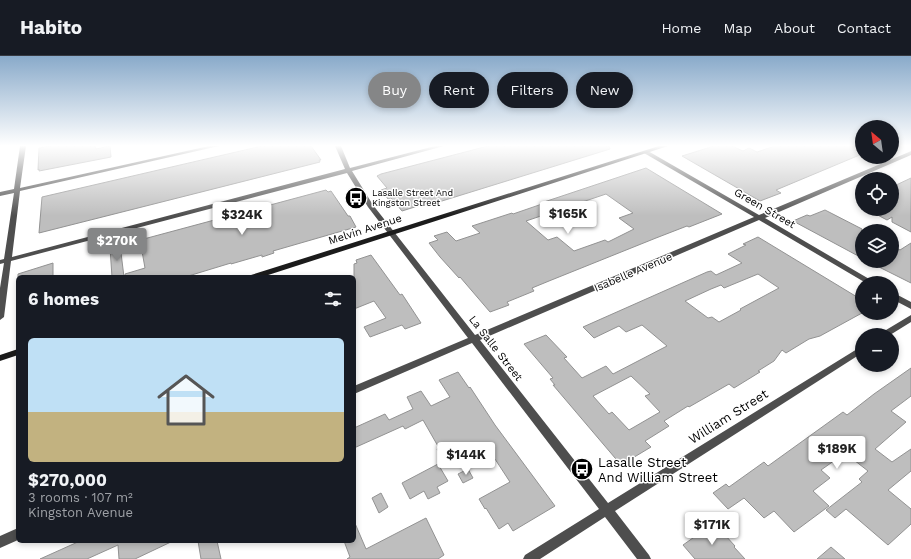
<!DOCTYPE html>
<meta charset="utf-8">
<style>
:root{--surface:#171b24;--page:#242831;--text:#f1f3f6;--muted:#9ea1a6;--line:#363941;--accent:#858687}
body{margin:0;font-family:"Work Sans",sans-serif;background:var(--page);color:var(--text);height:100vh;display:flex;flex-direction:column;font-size:15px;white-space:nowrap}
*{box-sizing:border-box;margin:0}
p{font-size:13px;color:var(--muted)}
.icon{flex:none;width:22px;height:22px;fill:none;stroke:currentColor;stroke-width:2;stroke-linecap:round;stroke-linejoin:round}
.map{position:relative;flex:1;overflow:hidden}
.details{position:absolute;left:16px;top:219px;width:340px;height:268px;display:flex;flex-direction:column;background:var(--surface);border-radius:6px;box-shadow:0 2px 6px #0003}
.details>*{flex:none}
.banner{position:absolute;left:368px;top:16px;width:380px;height:36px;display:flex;gap:8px}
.needle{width:26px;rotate:331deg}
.controls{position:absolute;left:855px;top:64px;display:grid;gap:8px}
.controls a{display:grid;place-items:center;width:44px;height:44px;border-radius:50%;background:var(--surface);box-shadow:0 2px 6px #0003;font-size:20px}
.price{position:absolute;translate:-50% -34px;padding:0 9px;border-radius:4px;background:#fff;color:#222;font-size:13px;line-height:26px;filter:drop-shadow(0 1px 2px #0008)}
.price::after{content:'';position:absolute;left:50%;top:24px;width:12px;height:9px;margin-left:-6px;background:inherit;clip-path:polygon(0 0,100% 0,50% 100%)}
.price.current{background:var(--accent);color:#fff}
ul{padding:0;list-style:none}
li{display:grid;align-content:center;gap:8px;height:212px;padding:0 12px}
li+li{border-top:1px solid var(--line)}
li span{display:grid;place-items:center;height:124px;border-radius:6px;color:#555}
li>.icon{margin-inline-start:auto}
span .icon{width:72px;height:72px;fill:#fffc;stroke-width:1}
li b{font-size:17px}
h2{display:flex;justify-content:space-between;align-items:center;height:48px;padding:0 12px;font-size:17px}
.pill{padding:0 14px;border-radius:18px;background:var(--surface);box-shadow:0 2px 6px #0003;font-size:14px;line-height:36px}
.pill.current{background:var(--accent);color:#fff}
header{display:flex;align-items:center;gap:24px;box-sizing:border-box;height:56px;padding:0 20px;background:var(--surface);border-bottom:1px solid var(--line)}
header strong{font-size:19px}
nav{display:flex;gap:22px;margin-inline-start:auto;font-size:14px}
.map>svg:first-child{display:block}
.building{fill:#bebebe;stroke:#929292;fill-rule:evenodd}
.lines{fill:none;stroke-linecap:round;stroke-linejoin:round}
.street{fill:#4e4e4e;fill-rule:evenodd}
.secondary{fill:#1b1b1b;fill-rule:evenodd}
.labels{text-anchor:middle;stroke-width:3;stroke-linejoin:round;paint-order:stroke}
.far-poi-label{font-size:9px;fill:#000;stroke:#fff;text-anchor:start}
.street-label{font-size:11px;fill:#000;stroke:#fff}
.near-street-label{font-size:13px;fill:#000;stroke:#fff}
.near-poi-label{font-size:13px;fill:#000;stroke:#fff;text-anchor:start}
</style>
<header>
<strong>Habito</strong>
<nav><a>Home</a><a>Map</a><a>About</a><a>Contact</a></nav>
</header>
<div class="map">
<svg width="911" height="503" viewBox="0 0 911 503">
<rect width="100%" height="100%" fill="#fff"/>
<path class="building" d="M50 90H95L96 93 110 90 111 101 39 115V113L38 114 39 92Z
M262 90H311L321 104H319L320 106 39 177 42 141Z
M488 90H609L610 93 429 149H421L402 155 391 142 388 143 381 134 387 132 377 120 381 118Z
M714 90H732L743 95 749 92 757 96 775 90H862V98L776 134 781 137 760 145 682 100Z
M646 112 722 158 689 171 687 170 656 182 549 225 532 232 534 235 507 246 509 249 490 256 460 221 459 222 440 201 429 187 438 184 434 180 447 176 456 185 480 177 472 170 512 157 513 158 542 148 541 147ZM606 138 633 157 619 162 634 173 608 186 605 184 574 195 557 181 548 184 526 165Z
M911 122V176L892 166V161L887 164 872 156 880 153H892V131Z
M326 134 328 136 331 135 348 160H350L356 171 273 195 274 197 262 201V199L231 208V207L185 221H125V218L145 212 140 184Z
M825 154 862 173V202L793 165 807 159 810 160Z
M758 181 862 244V257L820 280 809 283 786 297 782 294 774 305 758 315 760 316 734 332 729 328 689 351 688 350 664 365 669 370 645 385 651 391 621 409 553 329H555L550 323 553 322 524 288 546 279 567 301 564 302 582 322 606 310 613 318 667 290 642 269 626 276 619 270 594 282 583 271 707 216 711 215 716 219 742 207 728 198 746 189 743 188ZM758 218 779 232 740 253 741 254 719 266 712 261 708 262 685 245 711 233 721 229 724 232ZM631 320 650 338 645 340 660 356 629 374 612 356 609 358 593 340Z
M911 187V227L867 205H892V189L900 194Z
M120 189 124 221H112L110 192Z
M371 199 400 239 402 238 421 267 405 273 402 269 370 281 364 271 386 262 374 245 354 253V208L357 207 356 204Z
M53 207V220L18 221V218Z
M911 312V340L891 355 906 366 875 393 892 406 911 393V415L888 434 911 453V468L888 489 846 453 835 462 826 454 862 426 859 423 868 415 845 397 821 414 830 422 813 435 829 450 794 476 774 455 764 462 744 442 728 453 713 437 726 428 729 431 764 406 768 410 843 356 847 359 874 338Z
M458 316 469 332 470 331 495 369 555 450 513 475 508 467 499 473 486 452 485 453 479 443 510 426 495 403 480 411 467 390 443 403 437 393 439 392 423 364 405 373 403 370 354 392V372L385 358 389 364 413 353 407 341 421 335 431 350 450 341 439 324Z
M438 408 448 425 437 431 440 437 428 443 424 435 410 443 402 427Z
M468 413 473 422 463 427 458 418Z
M381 437 388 451 379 457 372 442Z
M426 462 444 499 438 503H347L350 501 344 485H354V465L366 493Z
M714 467 735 490 734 491 745 503H695L683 489Z
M80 485H173L135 503H119L118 489 87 503H40Z
M198 485H217L221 503H201Z
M831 491 845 503H817Z"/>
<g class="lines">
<path class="street" d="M20 90H26L20 132 209 90H219L20 135 12 201 345 113 335 90H341L350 112 435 90H444L352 115 373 149 475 279 754 161 644 97V95H648L759 159 909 96 911 95V99L765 162 876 227H866L759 164 480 284 608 447 862 290V297L615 455 649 499 651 503H637L605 461 540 503H523L525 499 599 453 472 287 354 338V330L468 282 368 151 347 117 11 205 4 261 0 264V232L4 207 0 208V204L4 203 14 137 0 140V136L14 133Z
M892 236 911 246V253L892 243Z
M911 259V266L890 279H880L881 277Z
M18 472V484L0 492V480Z"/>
<path class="secondary" d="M659 90H668L262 221H250L251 219Z
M18 293V299L0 305V299Z"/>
</g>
<linearGradient id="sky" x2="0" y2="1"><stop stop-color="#89aaca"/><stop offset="0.56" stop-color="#fff"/><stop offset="1" stop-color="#fff" stop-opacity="0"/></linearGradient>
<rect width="911" height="160" fill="url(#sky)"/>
<defs>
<g id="bus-disc" transform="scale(1.15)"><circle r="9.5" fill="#000" stroke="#fff"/><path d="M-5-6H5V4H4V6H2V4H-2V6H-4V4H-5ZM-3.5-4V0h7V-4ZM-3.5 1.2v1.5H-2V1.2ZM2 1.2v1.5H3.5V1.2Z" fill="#fff"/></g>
</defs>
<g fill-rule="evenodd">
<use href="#bus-disc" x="356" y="142"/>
<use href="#bus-disc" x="582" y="413"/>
</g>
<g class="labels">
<g class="far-poi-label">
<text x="372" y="140">Lasalle Street And<tspan x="372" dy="10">Kingston Street</tspan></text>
</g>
<g class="street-label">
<text transform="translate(765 152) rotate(30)" y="4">Green Street</text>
<text transform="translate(365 173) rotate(-18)" y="4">Melvin Avenue</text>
<text transform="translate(633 216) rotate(-23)" y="4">Isabelle Avenue</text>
<text transform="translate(496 292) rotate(52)" y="4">La Salle Street</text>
</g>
<g class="near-street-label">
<text transform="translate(728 360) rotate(-32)" y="5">William Street</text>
</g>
<g class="near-poi-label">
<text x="598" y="411">Lasalle Street<tspan x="598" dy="15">And William Street</tspan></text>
</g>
</g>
</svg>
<div class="controls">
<a><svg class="needle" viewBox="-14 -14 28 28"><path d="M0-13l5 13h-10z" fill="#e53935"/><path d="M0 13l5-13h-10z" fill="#9ea1a6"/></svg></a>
<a><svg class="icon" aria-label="locate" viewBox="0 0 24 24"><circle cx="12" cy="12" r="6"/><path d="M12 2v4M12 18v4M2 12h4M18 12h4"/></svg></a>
<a><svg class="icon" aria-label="layers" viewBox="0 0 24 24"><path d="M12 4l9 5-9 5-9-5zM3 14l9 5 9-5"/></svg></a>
<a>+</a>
<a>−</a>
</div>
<b class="price" style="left:568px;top:179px">$165K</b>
<b class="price" style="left:242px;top:180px">$324K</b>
<b class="price current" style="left:117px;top:206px">$270K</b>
<b class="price" style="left:837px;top:414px">$189K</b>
<b class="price" style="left:466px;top:420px">$144K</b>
<b class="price" style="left:712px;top:490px">$171K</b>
<div class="banner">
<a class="pill current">Buy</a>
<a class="pill">Rent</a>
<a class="pill">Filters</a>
<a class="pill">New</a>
</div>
<section class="details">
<h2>6 homes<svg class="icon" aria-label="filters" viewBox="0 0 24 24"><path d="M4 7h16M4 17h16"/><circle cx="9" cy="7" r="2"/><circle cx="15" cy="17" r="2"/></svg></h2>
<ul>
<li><span style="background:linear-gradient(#bfe0f5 60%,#c2b280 0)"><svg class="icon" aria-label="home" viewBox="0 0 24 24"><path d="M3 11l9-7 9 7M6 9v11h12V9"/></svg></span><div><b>$270,000</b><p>3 rooms · 107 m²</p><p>Kingston Avenue</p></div></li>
</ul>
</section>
</div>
